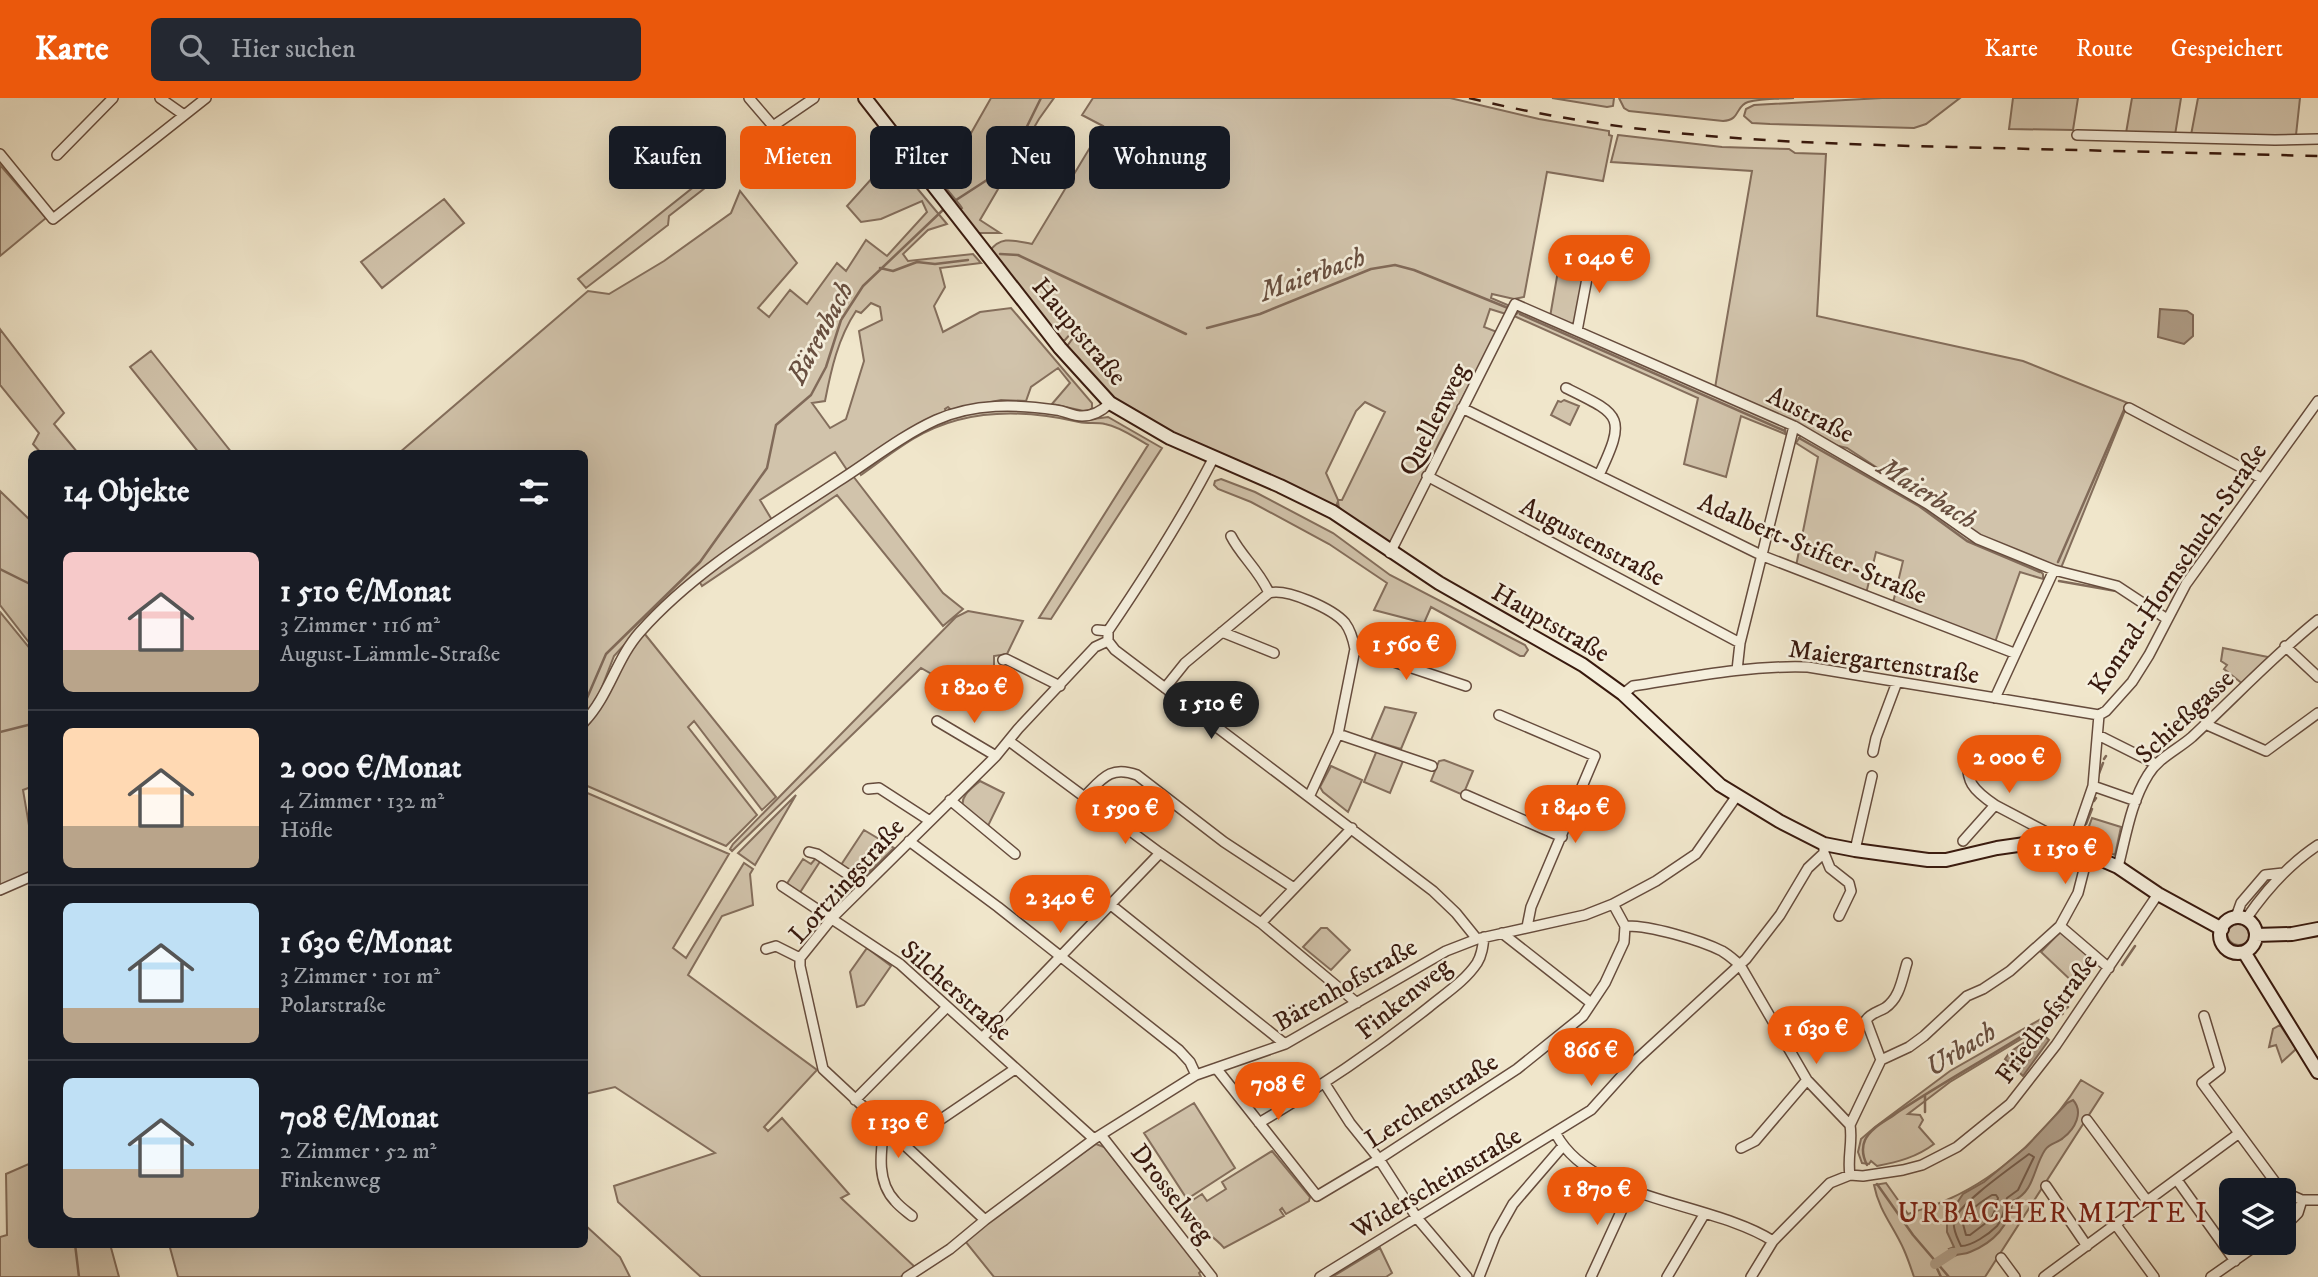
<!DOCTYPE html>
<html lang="de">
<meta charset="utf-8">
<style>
:root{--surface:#171b24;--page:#242831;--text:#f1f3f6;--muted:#9ea1a6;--line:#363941;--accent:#ea580c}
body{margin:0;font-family:"IM FELL DW Pica",serif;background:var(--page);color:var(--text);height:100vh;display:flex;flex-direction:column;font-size:26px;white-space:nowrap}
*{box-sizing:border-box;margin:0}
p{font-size:23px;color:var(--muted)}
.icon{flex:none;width:38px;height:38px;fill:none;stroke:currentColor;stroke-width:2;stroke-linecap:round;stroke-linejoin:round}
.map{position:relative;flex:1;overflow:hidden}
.details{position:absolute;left:28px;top:352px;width:560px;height:798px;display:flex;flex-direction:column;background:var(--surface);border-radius:10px;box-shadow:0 7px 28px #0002}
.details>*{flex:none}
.guide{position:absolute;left:609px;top:28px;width:665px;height:63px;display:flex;gap:14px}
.controls{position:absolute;left:2219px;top:1080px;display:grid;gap:14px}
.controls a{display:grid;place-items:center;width:77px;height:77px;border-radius:10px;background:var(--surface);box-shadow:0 7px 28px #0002;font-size:35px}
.price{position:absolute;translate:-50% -60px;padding:0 16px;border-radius:24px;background:var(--accent);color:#fff;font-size:23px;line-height:46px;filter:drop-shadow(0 2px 4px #0008)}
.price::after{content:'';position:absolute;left:50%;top:42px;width:21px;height:16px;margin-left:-10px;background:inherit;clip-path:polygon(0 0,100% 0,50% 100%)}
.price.current{background:#222;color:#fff}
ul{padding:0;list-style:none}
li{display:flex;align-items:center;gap:21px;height:175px;padding:0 35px}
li+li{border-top:2px solid var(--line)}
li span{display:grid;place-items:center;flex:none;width:196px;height:140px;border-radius:10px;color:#555}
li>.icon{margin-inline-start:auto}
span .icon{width:84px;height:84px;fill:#fffc;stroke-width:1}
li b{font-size:30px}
h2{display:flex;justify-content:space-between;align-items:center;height:84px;padding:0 35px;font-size:30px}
.pill{padding:0 24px;border-radius:10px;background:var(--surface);box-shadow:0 7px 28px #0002;font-size:24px;line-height:63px}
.pill.current{background:var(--accent);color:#fff}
header{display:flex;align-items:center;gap:42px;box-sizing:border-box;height:98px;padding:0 35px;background:var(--accent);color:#fff}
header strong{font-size:33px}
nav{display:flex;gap:38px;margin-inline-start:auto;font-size:24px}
.search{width:490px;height:63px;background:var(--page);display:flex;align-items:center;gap:18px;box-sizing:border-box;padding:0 24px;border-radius:10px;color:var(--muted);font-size:26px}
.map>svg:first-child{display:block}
.green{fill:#d1c3ab;stroke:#846e5c;stroke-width:2;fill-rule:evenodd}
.water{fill:#b1a08b;stroke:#816a59;stroke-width:2}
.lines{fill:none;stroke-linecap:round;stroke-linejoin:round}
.shore{stroke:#745c4c;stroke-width:2}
.stream{stroke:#816a59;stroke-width:2.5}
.canal{stroke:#b1a08b;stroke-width:10}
.street-casing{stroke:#664c3d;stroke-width:12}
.secondary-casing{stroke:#38190e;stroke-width:16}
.street{stroke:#f5efdd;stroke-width:9}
.secondary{stroke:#f5efdd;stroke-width:12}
.rail{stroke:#38190e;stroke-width:2.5;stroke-dasharray:12 12;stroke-linecap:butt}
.labels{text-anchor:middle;stroke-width:5;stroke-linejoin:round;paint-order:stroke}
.street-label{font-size:26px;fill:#38190e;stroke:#f5efdd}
.water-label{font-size:28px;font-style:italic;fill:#684f40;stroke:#f5efdd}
.neighbourhood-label{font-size:28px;letter-spacing:2px;fill:#7a1f14;stroke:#f5efdd}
</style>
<header>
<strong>Karte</strong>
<div class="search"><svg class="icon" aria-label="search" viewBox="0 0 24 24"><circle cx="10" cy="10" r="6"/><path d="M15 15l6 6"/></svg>Hier suchen</div>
<nav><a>Karte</a><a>Route</a><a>Gespeichert</a></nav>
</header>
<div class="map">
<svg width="2318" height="1179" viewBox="0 0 2318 1179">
<rect width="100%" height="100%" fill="#f0e6cb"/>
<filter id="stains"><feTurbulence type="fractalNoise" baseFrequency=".00286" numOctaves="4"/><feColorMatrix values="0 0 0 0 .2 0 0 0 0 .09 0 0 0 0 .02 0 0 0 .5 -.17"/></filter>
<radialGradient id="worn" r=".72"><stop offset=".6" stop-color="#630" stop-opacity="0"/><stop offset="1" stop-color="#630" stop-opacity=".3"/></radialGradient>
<path class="green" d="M991 0H1054L1039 21 980 122 1000 135H975L959 113 962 110 960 107 936 78 938 70 954 72 966 44Z
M1093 0H1450L1539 21 1609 33V37L1612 38 1603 83 1547 74 1524 199 1514 201 1492 196 1491 200 1510 208 1506 216 1490 211 1484 229 1497 234 1440 343 1390 448 1339 411 1338 403 1335 411 1178 340 1110 299 1065 251 1075 237 1072 234 1065 242 1060 243 990 153C1001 137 1015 143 1032 146L1103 28 1082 17ZM1365 304 1385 314 1342 402H1338L1326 375 1356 313Z
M1552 0H1614L1613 8 1607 9Z
M1619 0H1794C1779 1 1762 0 1748 4 1735 8 1741 22 1723 23L1629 13 1624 10Z
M1882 0H1960L1926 26 1914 30 1770 26 1752 25 1744 18 1746 11 1754 7Z
M2013 0H2078L2073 32 2009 31Z
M2132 0H2181L2175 37 2126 35Z
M2198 0H2300L2296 37H2191Z
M1618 37 1722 49 1789 51 1795 55 1826 56 1817 218 2023 263 2128 305 2061 470 1988 443 1847 350 1830 346 1715 290 1752 73 1611 64Z
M891 59 947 126 928 132 903 156 908 163 973 156 981 165 940 170 945 189 934 208 943 234 980 214 1011 210 1092 305V310L1088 314 1052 306 1070 285 1058 270 1031 289 1026 303 1001 302 951 312 948 309 945 311 946 314 921 325 847 372 835 354 760 402 772 422 737 446 667 500 614 558 600 594 585 619 584 355H399L588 193 609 196 664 163 731 115 740 93 797 165 758 210 769 219 790 192 807 206 837 165 846 173 866 142 887 158 927 114 922 103 881 121 861 124 847 108ZM871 205 880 209 882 222 859 233 864 263 846 321 830 330 812 305 825 303C831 272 838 240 856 213L861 215Z
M0 67 46 120 0 158Z
M705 80 710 86 669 118 668 127 586 190 578 181Z
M444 101 464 125 382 190 361 164Z
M1563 144 1591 149 1576 221 1572 228 1550 219Z
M1520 213 1785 328V336L1741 318 1726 379 1684 366 1698 300 1514 218Z
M0 231 64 315 54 326 78 355H41L33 346 39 335 0 287Z
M151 253 232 355H199L130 269Z
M1564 302 1579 308 1570 327 1551 317 1558 303 1561 304Z
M1000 310 1048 314 1086 322 1108 319 1162 350 1051 521 1039 520 1148 347C1135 340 1121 329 1105 326 1097 324 1088 326 1079 324 1023 311 964 310 913 341 895 352 878 365 861 377L860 375 922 332 957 318Z
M1801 337 1921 406 1970 441 2036 469 2043 476V481L2020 474 1993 550 1893 505 1903 463 1876 454 1866 496 1796 468 1818 359 1796 345Z
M853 378 943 495 963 511 943 528 837 397 702 488 699 483 772 430Z
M1221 381 1255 394 1333 435 1390 477 1525 547 1528 552 1524 558H1520L1431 509 1424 525 1374 512 1387 485 1329 446 1251 404 1218 391 1214 387 1215 383Z
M0 393 31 423V547L0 507Z
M968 513 1023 523 1007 556 994 558V569L982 592 958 591 921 570 732 753 730 751 733 746 956 519Z
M0 514 32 553 31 689 23 692 31 739V775L0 788Z
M644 535 776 699 762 712 694 623 688 629 757 717 726 748 585 687V631L594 619 621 567Z
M2223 550 2268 559 2266 564 2244 587 2224 571 2227 567 2221 563Z
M1385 609 1416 615 1401 651 1371 642Z
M1377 652 1403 663 1390 695 1364 684Z
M1444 662 1473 673 1463 697 1431 683 1439 663Z
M1331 668 1362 682 1348 714 1323 694 1320 689Z
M980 683 1004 695 987 730 963 709C960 698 972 690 980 683Z
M585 694 729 756 673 850 686 860 744 765 753 771 750 776 753 807 722 818 688 877 817 972 764 1029 768 1033 782 1020 849 1096 841 1100 916 1170 900 1179H701L618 1104 614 1088 715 1055 615 989 585 996Z
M796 697 755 767 738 755Z
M2092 720 2121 729 2115 757 2083 745Z
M864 732 894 750 865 778 860 779 841 767Z
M816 760 821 762 799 796 786 787 803 761 811 766Z
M2227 835a12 12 0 1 1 24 0a12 12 0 1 1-24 0Z
M1321 830H1327L1350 852 1331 872 1303 849Z
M2060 834 2065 835 2096 861 2078 889 2041 854Z
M867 850 891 868 864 907 857 909 850 874Z
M2059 908 2064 909 2063 916 1950 984 1908 1016 1920 1017 1923 1022 1919 1029 1934 1046C1917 1059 1898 1064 1877 1068L1871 1063 1869 1066 1862 1065 1858 1054 1861 1041 1875 1029 1950 973 2048 917Z
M2280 927 2296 951 2282 964 2276 947 2269 949 2273 931Z
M2081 982 2103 995 1985 1179H1914C1911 1170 1908 1161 1904 1152 1894 1129 1879 1113 1874 1087L1886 1085 1908 1116C1922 1111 1937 1107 1949 1101 2002 1077 2051 1031 2081 982Z
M1194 1005 1235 1070 1187 1101 1144 1035Z
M1096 1046 1104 1049 1202 1172 1199 1175 1201 1179H994L965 1143 1042 1083Z
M1272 1053 1310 1099 1309 1103 1286 1116 1282 1110 1280 1112 1284 1118 1224 1150C1213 1136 1193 1128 1184 1113L1181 1115 1179 1111 1202 1096 1207 1103 1226 1091 1222 1084Z
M31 1065 32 1146H110L119 1179H0V1139L7 1137 6 1076Z
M585 1127 620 1159 630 1179H178L169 1146H584Z
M1380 1150 1392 1175 1386 1179H1332Z"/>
<path class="water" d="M2160 211 2187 213 2193 217V238L2184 246 2158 239Z
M2040 934 2049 942 2023 978 2005 961 2010 954Z
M2073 1002C2084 1014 2075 1031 2063 1040 2058 1045 2049 1045 2045 1052 2033 1070 2035 1093 2013 1103 2009 1128 1995 1144 1970 1154 1964 1157 1960 1155 1954 1158L1949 1151 1954 1149 1947 1134V1120L1963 1096 1984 1084 2026 1049 2067 1005Z"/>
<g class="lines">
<path class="shore" d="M2029 1056 2034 1059 2018 1092 2007 1100C2004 1109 2004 1120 1997 1128 1989 1136 1972 1148 1961 1148 1958 1141 1952 1131 1954 1122 1960 1105 2012 1069 2029 1056Z
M1992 1097H1996L1998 1100 1996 1110 1991 1121 1970 1137H1966L1963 1126C1970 1111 1979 1105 1992 1097Z"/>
<path class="stream" d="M953 104 1007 69 1041 0
M1000 156 1018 157 1186 236
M880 170 893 173 917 164 935 166 968 162
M1520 216 1785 333
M1207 230 1260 216 1371 171 1395 167 1414 172 1508 210
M1799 340 1919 408 1967 443 2040 474
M2058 464 2124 312
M0 471 32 487
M2059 483 2116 493
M584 607 606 556 700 464 767 370 776 327 811 297 826 269 841 222 863 188 945 110
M0 634 32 626
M2104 661 2106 658
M2098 678 2103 665
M2094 703 2096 700
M2086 726 2092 711
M2084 734 2085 730
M2122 867 2135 848
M1925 1014V997
M1867 1067C1863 1059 1861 1051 1865 1042 1871 1029 1888 1022 1898 1014 1954 977 2013 946 2068 909
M1877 1086 1913 1137 1949 1179
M75 1146 79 1179
M1935 1166 1941 1179"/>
<path class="canal" d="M1935 1166 1952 1155"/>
<g class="street-casing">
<path id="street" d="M160 0 184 17
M749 0 773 28 814 0
M2077 37 2275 42 2318 41
M0 56 53 121 206 0
M57 57 113 0
M1577 233 1592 154
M1566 290C1621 317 1627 318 1599 377
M1462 310 1763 458 2014 555
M2129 310 2261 380
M1427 378 1740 545
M1231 438C1241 458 1259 472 1269 495
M1390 455 1515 206 1794 328 1928 406 1978 441 2054 472 2117 488 2167 521
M1097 532 1108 533
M1108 533V543L1115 552 1433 793 1456 815 1477 841
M1108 533C1146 477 1182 421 1213 361
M1222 534 1274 555
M2285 548 2318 579
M1355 551 1466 588
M1003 562 1006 561 1060 588
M1737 572 1740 545 1794 328
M1165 590 1185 565 1269 495C1287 490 1333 511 1345 525 1351 533 1353 541 1355 551L1338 636 1309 699
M1623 596 1633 588C1691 579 1749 567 1808 569L2099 617
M1995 600 2054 472
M1499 617 1595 658 1531 809 1527 829
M2099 617 2106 613 2132 584 2149 557 2186 486 2318 303
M937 623 996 658
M584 624C609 598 616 561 640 534 695 472 769 429 837 384 870 363 901 338 936 322 974 305 1016 306 1056 312 1065 313 1073 318 1082 318 1093 318 1102 313 1110 305
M2205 626 2266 653 2318 615
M1338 636 1432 668
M2098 637 2156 666
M1009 643 1160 755 1261 825 1357 905
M1873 654 1876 640 1897 584
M1968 656C1965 684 1973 692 1995 707
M2093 688 2136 703
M868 691 879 690 930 723
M1466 697 1562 739
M1084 699C1102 681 1110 667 1137 677L1224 744 1294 790
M950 702 1015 756
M909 743 998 809 1179 952 1190 964 1196 977
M1963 743 1995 707 2050 736 2064 747
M2072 749 2093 688 2099 617
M1855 752 1872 678
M809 754 817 756 864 787
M1824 755 1830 770 1849 785 1851 793 1839 818
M2118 769C2126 738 2131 704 2148 677 2158 660 2177 652 2192 639 2234 600 2273 558 2318 522
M782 788 900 866 1094 1041
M0 792 32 778
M1613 806 1625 828C1649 827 1700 842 1722 853 1729 857 1734 862 1740 867L1807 982 1850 1027C1853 1044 1847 1060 1850 1077
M1111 807 1285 946
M2236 819 2241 805 2265 777 2283 775
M2246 821C2266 792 2289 766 2318 747
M1261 825 1352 730
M2060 828 2078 795 2088 756
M1502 835 1591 905
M766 851 776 848 800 860
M2204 918 2220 971 2202 985 2281 1092
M982 940 1160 755
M1881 962 1866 922C1871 915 1878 914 1885 910 1900 900 1902 881 1907 865
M1216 970 1317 1098 1379 1061 1517 971 1583 918 1605 885 1624 844 1625 828
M1325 986 1350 1025 1379 1061 1417 1120 1467 1179
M855 1002 946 910
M2087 1022 2148 1104
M1259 1025C1319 990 1375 952 1429 909 1446 895 1465 883 1477 865 1482 857 1483 848 1484 839
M1850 1027 1881 962 1909 949 1924 938 1967 898 1983 891 2010 873 2060 828 2109 870
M884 1029C881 1053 876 1083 895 1103 900 1109 906 1113 912 1118
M1556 1036C1592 1103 1712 1104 1773 1143
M1101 1037 1212 1179
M903 1047 1015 971
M1741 1050 1755 1043 1807 982
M2177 1082 2235 1163
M2046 1088 2087 1148
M2284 1094 2302 1102H2318
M985 1122 823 971 800 868V860L833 819 996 658 1018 631 1095 549 1108 543
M2116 1127 2154 1179
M2284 1129 2298 1115 2302 1102
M2001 1160 2015 1179
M907 1179 950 1151 985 1122 1094 1041 1196 977 1285 946 1446 853 1477 841 1585 817 1613 806 1656 783 1696 756 1736 699
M1320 1179 1591 1012 1636 962 1746 861 1780 817 1808 770 1824 755V746
M1479 1179 1495 1138 1513 1106 1562 1049
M1591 1179 1631 1092
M1667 1179 1705 1115
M1751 1179 1773 1143 1830 1085 1850 1077 1863 1078 1903 1072 1922 1067 1957 1049 2010 1006 2056 947 2158 796
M2044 1179 2238 1036
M2211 1179 2261 1144"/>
</g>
<g class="secondary-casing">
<path id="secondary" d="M865 0 1060 250 1110 305 1170 340 1280 388 1333 414 1439 485 1583 567 1623 596 1720 687 1779 723 1824 746 1855 752 1928 762H1946L1997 750 2032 745 2072 749 2118 769 2158 796 2222 831
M2220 837a18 18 0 1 1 36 0a18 18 0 1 1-36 0Z
M2256 837 2292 836 2318 831
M2244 854 2318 974"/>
</g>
<use href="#street" class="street"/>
<use href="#secondary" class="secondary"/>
<path class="rail" d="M1469 0C1632 40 1786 45 1953 49 2074 52 2196 55 2318 58"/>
</g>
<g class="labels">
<g class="street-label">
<text transform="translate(1080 233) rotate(50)" y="9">Hauptstraße</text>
<text transform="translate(1811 316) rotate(27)" y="9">Austraße</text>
<text transform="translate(1433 321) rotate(-63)" y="9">Quellenweg</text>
<text transform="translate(1593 443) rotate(28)" y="9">Augustenstraße</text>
<text transform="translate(1813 450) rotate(23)" y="9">Adalbert-Stifter-Straße</text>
<text transform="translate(2177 470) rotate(-56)" y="9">Konrad-Hornschuch-Straße</text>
<text transform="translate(1551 524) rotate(30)" y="9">Hauptstraße</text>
<text transform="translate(1884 563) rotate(8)" y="9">Maiergartenstraße</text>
<text transform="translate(2184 618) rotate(-43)" y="9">Schießgasse</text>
<text transform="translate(846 782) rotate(-48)" y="9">Lortzingstraße</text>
<text transform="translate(1345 886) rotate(-30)" y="9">Bärenhofstraße</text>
<text transform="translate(957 892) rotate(41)" y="9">Silcherstraße</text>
<text transform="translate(1403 900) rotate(-39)" y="9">Finkenweg</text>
<text transform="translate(2046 920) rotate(-54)" y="9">Friedhofstraße</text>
<text transform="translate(1431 1002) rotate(-33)" y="9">Lerchenstraße</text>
<text transform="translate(1436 1084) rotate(-31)" y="9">Widerscheinstraße</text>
<text transform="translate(1173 1095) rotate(52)" y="9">Drosselweg</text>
</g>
<g class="water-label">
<text transform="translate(1312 175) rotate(-20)" y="10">Maierbach</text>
<text transform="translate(819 234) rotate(-62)" y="10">Bärenbach</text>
<text transform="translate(1928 394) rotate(32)" y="10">Maierbach</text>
<text transform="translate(1960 950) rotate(-32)" y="10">Urbach</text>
</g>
<g class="neighbourhood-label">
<text x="2053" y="1124">URBACHER MITTE I</text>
</g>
</g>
<rect width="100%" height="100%" filter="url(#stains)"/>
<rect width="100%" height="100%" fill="url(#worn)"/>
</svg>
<div class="controls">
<a><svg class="icon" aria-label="layers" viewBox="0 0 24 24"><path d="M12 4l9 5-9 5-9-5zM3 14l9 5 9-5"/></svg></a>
</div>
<b class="price" style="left:1599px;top:197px">1 040 €</b>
<b class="price" style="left:1406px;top:584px">1 560 €</b>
<b class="price" style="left:974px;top:627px">1 820 €</b>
<b class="price current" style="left:1211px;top:643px">1 510 €</b>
<b class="price" style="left:2009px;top:697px">2 000 €</b>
<b class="price" style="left:1575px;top:747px">1 840 €</b>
<b class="price" style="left:1125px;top:748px">1 590 €</b>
<b class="price" style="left:2065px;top:788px">1 150 €</b>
<b class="price" style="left:1060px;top:837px">2 340 €</b>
<b class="price" style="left:1816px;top:968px">1 630 €</b>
<b class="price" style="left:1591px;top:990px">866 €</b>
<b class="price" style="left:1278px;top:1024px">708 €</b>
<b class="price" style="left:898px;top:1062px">1 130 €</b>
<b class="price" style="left:1597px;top:1129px">1 870 €</b>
<div class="guide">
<a class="pill">Kaufen</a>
<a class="pill current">Mieten</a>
<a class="pill">Filter</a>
<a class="pill">Neu</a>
<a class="pill">Wohnung</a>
</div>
<section class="details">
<h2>14 Objekte<svg class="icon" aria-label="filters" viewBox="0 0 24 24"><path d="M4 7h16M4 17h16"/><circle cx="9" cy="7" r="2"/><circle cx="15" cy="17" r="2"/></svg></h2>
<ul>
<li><span style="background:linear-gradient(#f6c9c9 70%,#b9a48a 0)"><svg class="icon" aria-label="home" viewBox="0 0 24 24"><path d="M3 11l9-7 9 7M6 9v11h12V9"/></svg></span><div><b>1 510 €/Monat</b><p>3 Zimmer · 116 m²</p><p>August-Lämmle-Straße</p></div></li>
<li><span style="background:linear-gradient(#ffd9b3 70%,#b9a48a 0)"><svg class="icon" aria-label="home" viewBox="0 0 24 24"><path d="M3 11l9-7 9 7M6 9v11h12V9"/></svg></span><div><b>2 000 €/Monat</b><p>4 Zimmer · 132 m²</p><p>Höfle</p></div></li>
<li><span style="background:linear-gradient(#bfe0f5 75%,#b9a48a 0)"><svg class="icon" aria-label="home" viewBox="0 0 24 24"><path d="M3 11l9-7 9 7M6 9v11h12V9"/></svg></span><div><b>1 630 €/Monat</b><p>3 Zimmer · 101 m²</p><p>Polarstraße</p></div></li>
<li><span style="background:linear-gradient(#bfe0f5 65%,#b9a48a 0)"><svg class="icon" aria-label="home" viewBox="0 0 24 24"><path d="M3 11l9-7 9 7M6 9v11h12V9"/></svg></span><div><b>708 €/Monat</b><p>2 Zimmer · 52 m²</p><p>Finkenweg</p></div></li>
</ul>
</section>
</div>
